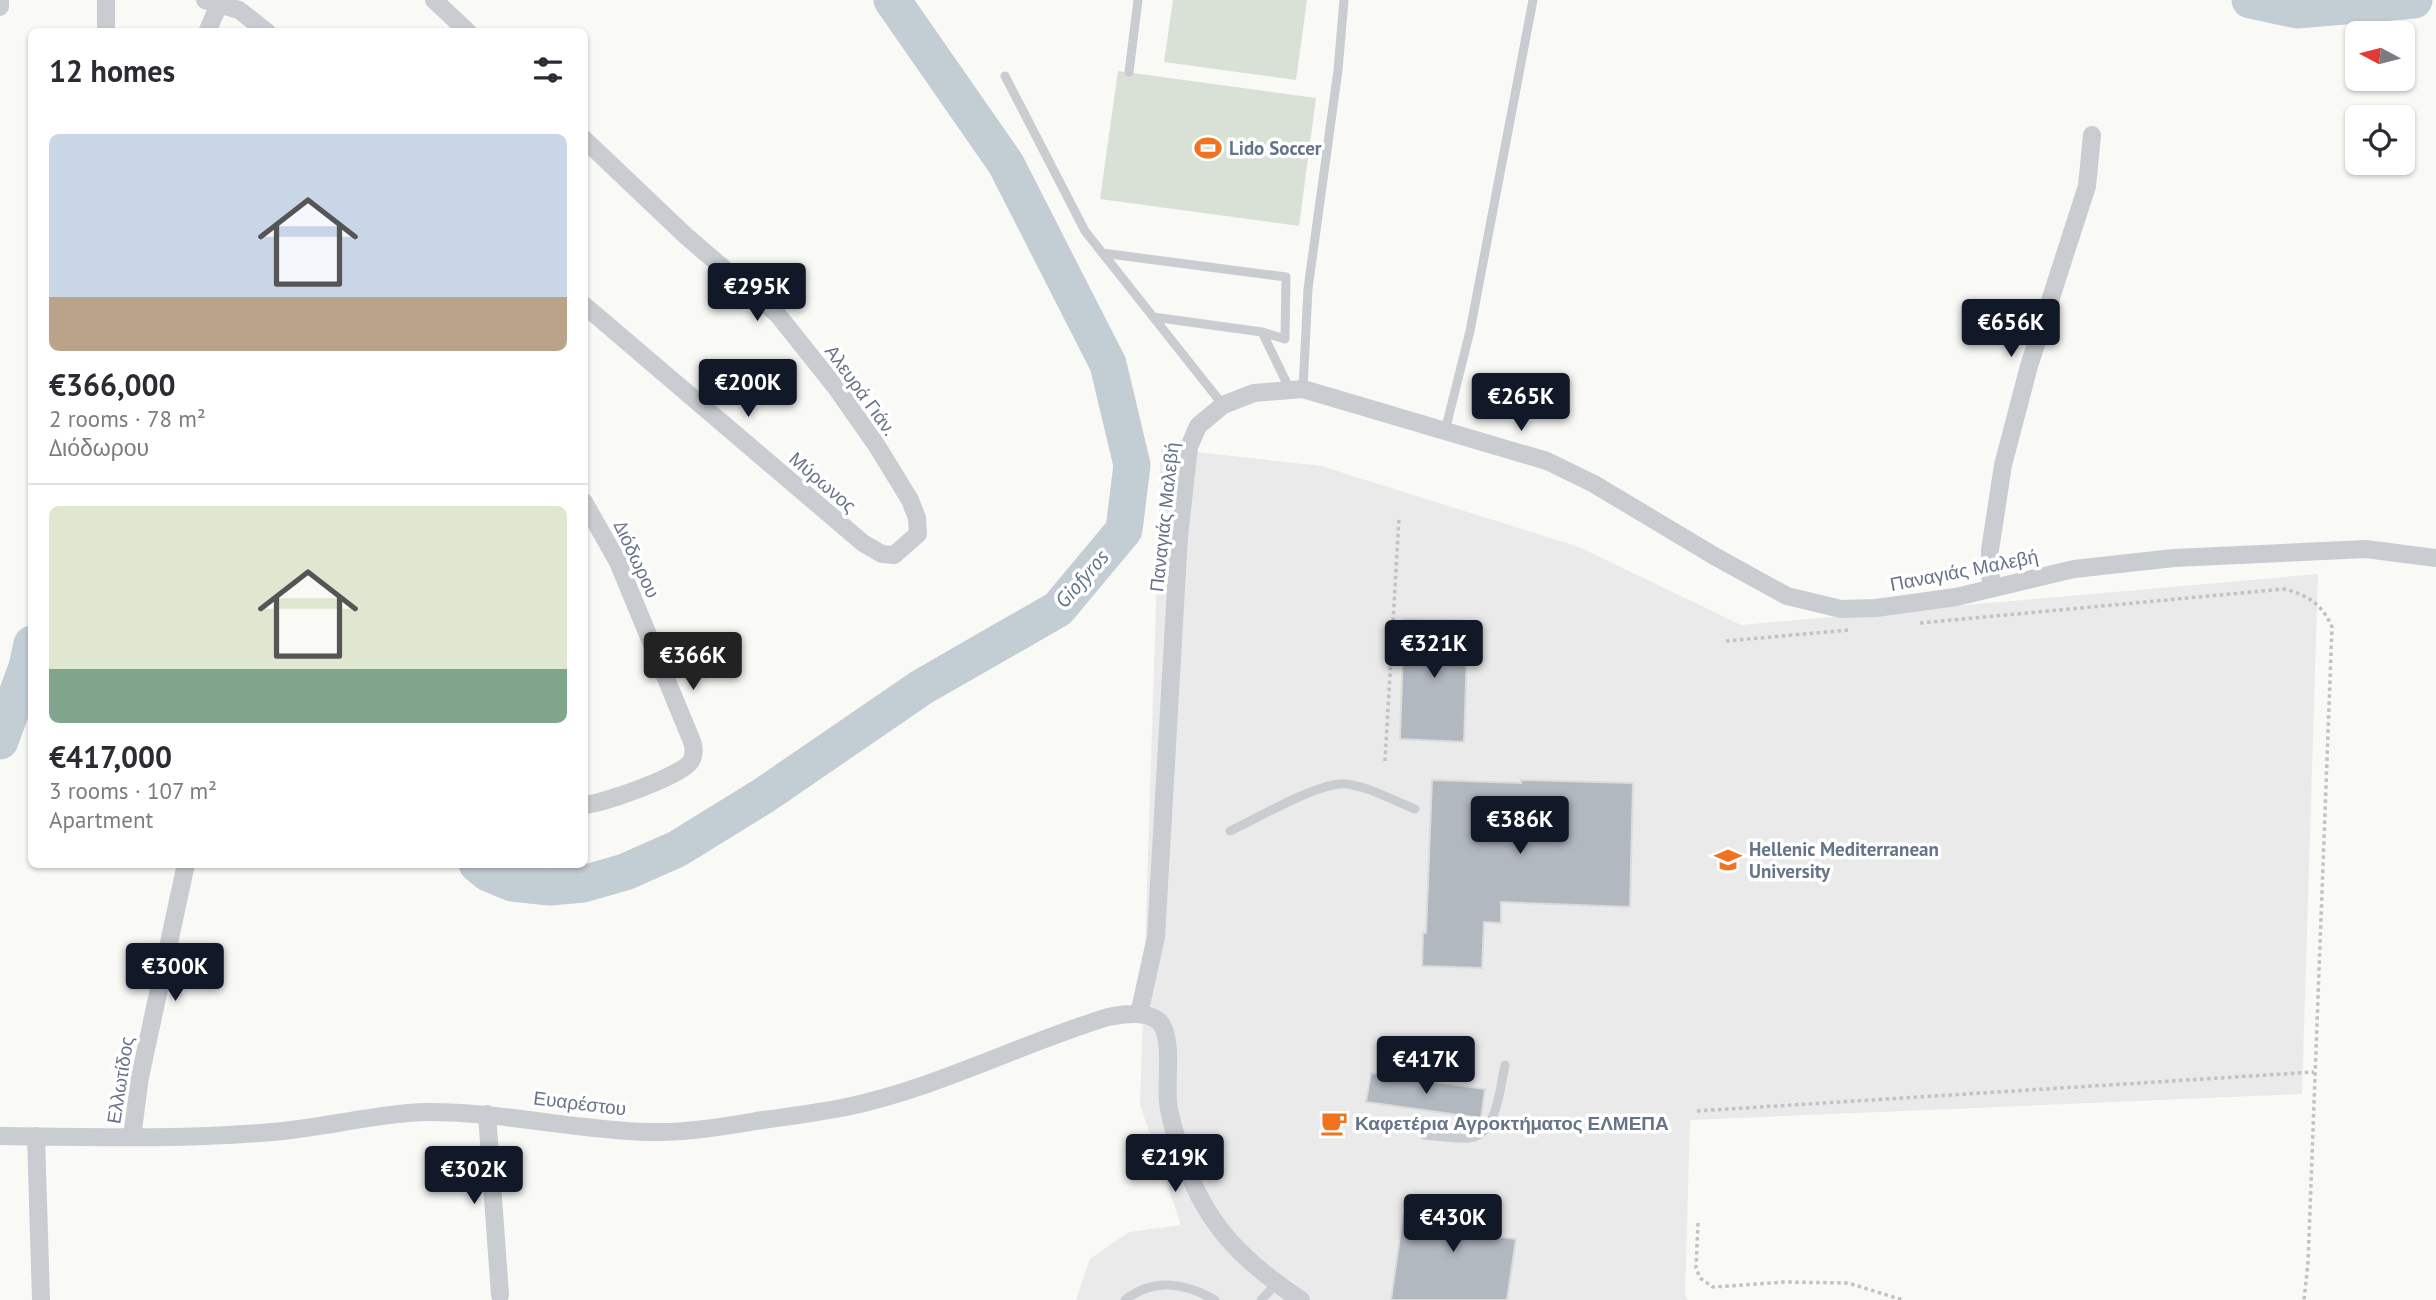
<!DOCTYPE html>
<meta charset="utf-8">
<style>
:root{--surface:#fff;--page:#f2f2f3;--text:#2b2b33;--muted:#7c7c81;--line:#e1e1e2;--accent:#111827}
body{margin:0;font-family:"PT Sans",sans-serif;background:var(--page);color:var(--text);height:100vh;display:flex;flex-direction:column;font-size:26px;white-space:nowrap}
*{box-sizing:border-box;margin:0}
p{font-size:23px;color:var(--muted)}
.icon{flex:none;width:38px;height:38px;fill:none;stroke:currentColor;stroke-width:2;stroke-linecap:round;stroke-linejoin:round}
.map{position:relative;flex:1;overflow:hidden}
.drawer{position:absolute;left:28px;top:28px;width:560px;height:840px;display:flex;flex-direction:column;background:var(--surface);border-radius:10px;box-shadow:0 2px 5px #0004}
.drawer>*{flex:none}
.needle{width:46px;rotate:277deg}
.controls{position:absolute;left:2345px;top:21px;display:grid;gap:14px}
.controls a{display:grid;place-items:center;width:70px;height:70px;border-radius:10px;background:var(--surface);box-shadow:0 2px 5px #0004;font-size:35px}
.price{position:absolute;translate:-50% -60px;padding:0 16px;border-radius:7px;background:var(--accent);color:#fff;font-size:23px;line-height:46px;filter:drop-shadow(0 2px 4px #0008)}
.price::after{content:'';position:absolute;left:50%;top:42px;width:21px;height:16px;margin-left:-10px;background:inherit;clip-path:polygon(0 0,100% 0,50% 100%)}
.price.selected{background:#222;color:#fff}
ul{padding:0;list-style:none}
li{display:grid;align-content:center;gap:14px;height:371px;padding:0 21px}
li+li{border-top:2px solid var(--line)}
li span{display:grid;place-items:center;height:217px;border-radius:10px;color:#555}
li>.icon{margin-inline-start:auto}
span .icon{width:126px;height:126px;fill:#fffc;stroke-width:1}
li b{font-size:30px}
h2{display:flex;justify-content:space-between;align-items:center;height:84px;padding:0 21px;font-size:30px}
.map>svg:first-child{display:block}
.built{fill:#eaeaea}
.green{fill:#d9e1d7}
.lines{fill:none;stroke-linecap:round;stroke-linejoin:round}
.river{stroke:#c3cdd4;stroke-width:37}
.building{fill:#b2b8c0;stroke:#dbdbd9;stroke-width:2}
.path{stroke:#c0c2c5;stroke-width:3.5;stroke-dasharray:3.5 3.5;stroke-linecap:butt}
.lane{stroke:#c9ccd0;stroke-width:9}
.street{stroke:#c9ccd0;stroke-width:18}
.labels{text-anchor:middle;stroke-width:7;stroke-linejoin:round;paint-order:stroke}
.poi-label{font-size:19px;font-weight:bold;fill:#66748a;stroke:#fff;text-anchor:start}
.street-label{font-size:19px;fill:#66748a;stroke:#fff}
.water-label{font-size:21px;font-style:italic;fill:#627685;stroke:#fff}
</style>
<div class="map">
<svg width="2436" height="1300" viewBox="0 0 2436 1300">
<rect width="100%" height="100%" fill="#f9f9f6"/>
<path class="built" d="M1161 448 1321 466 1579 547 1741 625 2318 574 2302 1094 1690 1120 1685 1294 1688 1300H1076L1090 1259 1129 1232 1181 1225 1140 1105Z"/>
<path class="green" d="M1173 0H1307L1296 80 1164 62Z
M1118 71 1316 98 1299 226 1100 199Z"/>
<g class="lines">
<path class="river" d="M2250 0 2297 10 2414 0
M0 741 27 667 32 644
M477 864 488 873 512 883 550 887 583 884 625 872 677 849 763 796 922 687 1058 609 1124 530 1132 465 1108 364 1006 164 892 0"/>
</g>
<path class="building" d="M1404 619 1468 621 1464 742 1400 739Z
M1432 780 1521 783V780L1633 783 1630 907 1501 902V923L1484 922 1482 968 1422 966 1423 933H1426Z
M1371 1073 1485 1089 1481 1118 1366 1102Z
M1458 1196 1496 1202 1491 1236 1516 1239 1507 1300H1391L1403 1215Z"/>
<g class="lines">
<path class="path" d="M1920 623 2284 589C2308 595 2322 604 2332 627L2308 1263 2304 1300
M1726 641 1849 630
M1385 761 1399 518
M1697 1111 2314 1072
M1698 1223 1696 1268 1700 1278 1713 1287 1785 1282 1848 1283 1903 1300"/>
<path class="lane" d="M1129 72 1138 0
M1005 76 1085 231 1223 405
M1102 253 1286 277 1285 339 1262 332
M1153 317 1262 332 1290 390
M1303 389 1308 289 1338 70 1344 0
M1445 431 1470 331 1533 0
M1230 831C1258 818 1320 781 1347 784 1370 787 1394 801 1415 809
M1424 1135C1439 1136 1454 1139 1468 1138 1497 1137 1500 1087 1505 1065
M1125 1300C1154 1277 1185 1283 1215 1300
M1261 1300 1276 1284"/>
<path class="street" d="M106 0V32
M205 0 239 10 267 32
M434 0 468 32
M0 7V0
M207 32 221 0
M584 139 686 236 778 315 837 389 877 446 910 500 917 518 918 534 894 555 882 554 863 543 584 305
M584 502 618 562 691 739C694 746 695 754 691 761 684 775 602 804 584 805
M1991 589 1990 550 2003 465 2029 366 2087 186 2092 135
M1139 1014 1156 937 1179 536 1189 447 1198 426 1223 405 1254 393 1303 389 1547 461 1594 484 1716 557 1787 596 1841 609 1876 608 1956 597 2074 569 2174 558 2366 549 2436 558
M487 1114 500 1295
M0 1136C91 1137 182 1140 272 1132 325 1128 376 1113 429 1112 503 1112 575 1130 649 1132 685 1133 721 1127 756 1121 786 1117 816 1113 846 1107 937 1088 1020 1044 1108 1017 1123 1014 1154 1009 1163 1027 1172 1046 1166 1080 1168 1102 1170 1120 1176 1137 1182 1154 1203 1222 1242 1261 1301 1300
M36 1136 41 1300
M132 1137 140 1077 186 864"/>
</g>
<defs>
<g id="stadium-bare" transform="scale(2.1)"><path d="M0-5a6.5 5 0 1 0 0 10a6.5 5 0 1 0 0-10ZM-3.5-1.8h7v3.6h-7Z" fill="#f1721f" stroke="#fff" stroke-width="2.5" paint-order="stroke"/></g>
<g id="university-bare" transform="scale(2.1)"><path d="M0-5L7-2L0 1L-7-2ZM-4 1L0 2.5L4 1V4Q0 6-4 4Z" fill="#f1721f" stroke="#fff" stroke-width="2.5" paint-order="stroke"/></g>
<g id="cafe-bare" transform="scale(2.1)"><path d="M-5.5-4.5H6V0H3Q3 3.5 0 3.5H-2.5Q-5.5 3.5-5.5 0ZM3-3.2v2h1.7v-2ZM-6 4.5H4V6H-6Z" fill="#f1721f" stroke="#fff" stroke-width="2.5" paint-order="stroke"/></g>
</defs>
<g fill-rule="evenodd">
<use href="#stadium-bare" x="1208" y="148"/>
<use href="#university-bare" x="1728" y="860"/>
<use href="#cafe-bare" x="1334" y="1123"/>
</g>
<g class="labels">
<g class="poi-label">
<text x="1229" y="155">Lido Soccer</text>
<text x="1749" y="856">Hellenic Mediterranean<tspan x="1749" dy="22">University</tspan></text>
<text x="1355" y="1130">Καφετέρια Αγροκτήματος ΕΛΜΕΠΑ</text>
</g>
<g class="street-label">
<text transform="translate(861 390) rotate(54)" y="7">Αλευρά Γιάν.</text>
<text transform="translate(823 482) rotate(41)" y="7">Μύρωνος</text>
<text transform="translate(1164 517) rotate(-84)" y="7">Παναγιάς Μαλεβή</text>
<text transform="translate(637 559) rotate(65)" y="7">Διόδωρου</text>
<text transform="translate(1964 570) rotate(-11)" y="7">Παναγιάς Μαλεβή</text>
<text transform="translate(120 1080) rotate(-81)" y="7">Ελλωτίδος</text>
<text transform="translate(580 1103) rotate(7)" y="7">Ευαρέστου</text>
</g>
<g class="water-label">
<text transform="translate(1082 579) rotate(-49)" y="7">Giofyros</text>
</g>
</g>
</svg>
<div class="controls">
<a><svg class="needle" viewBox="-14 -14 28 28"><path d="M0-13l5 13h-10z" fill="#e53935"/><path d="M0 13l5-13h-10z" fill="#7c7c81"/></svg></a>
<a><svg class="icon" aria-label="locate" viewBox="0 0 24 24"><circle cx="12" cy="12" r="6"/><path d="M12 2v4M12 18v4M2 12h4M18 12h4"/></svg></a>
</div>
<b class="price" style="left:757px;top:323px">€295K</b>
<b class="price" style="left:2011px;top:359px">€656K</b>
<b class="price" style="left:748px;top:419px">€200K</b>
<b class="price" style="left:1521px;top:433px">€265K</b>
<b class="price" style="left:1434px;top:680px">€321K</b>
<b class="price selected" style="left:693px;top:692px">€366K</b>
<b class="price" style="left:1520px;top:856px">€386K</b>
<b class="price" style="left:175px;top:1003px">€300K</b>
<b class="price" style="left:1426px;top:1096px">€417K</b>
<b class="price" style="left:1175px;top:1194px">€219K</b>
<b class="price" style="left:474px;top:1206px">€302K</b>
<b class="price" style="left:1453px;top:1254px">€430K</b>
<section class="drawer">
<h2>12 homes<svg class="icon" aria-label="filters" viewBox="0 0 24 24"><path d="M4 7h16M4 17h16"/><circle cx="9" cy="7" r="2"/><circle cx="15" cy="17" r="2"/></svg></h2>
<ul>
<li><span style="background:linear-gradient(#c9d6e8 75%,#b9a48a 0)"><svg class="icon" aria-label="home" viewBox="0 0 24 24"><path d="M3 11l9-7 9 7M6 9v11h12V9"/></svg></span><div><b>€366,000</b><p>2 rooms · 78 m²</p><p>Διόδωρου</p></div></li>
<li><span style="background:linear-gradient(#dfe7d0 75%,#7fa58c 0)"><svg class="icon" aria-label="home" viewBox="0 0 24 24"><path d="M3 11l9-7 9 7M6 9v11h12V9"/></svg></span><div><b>€417,000</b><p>3 rooms · 107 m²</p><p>Apartment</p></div></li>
</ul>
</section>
</div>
